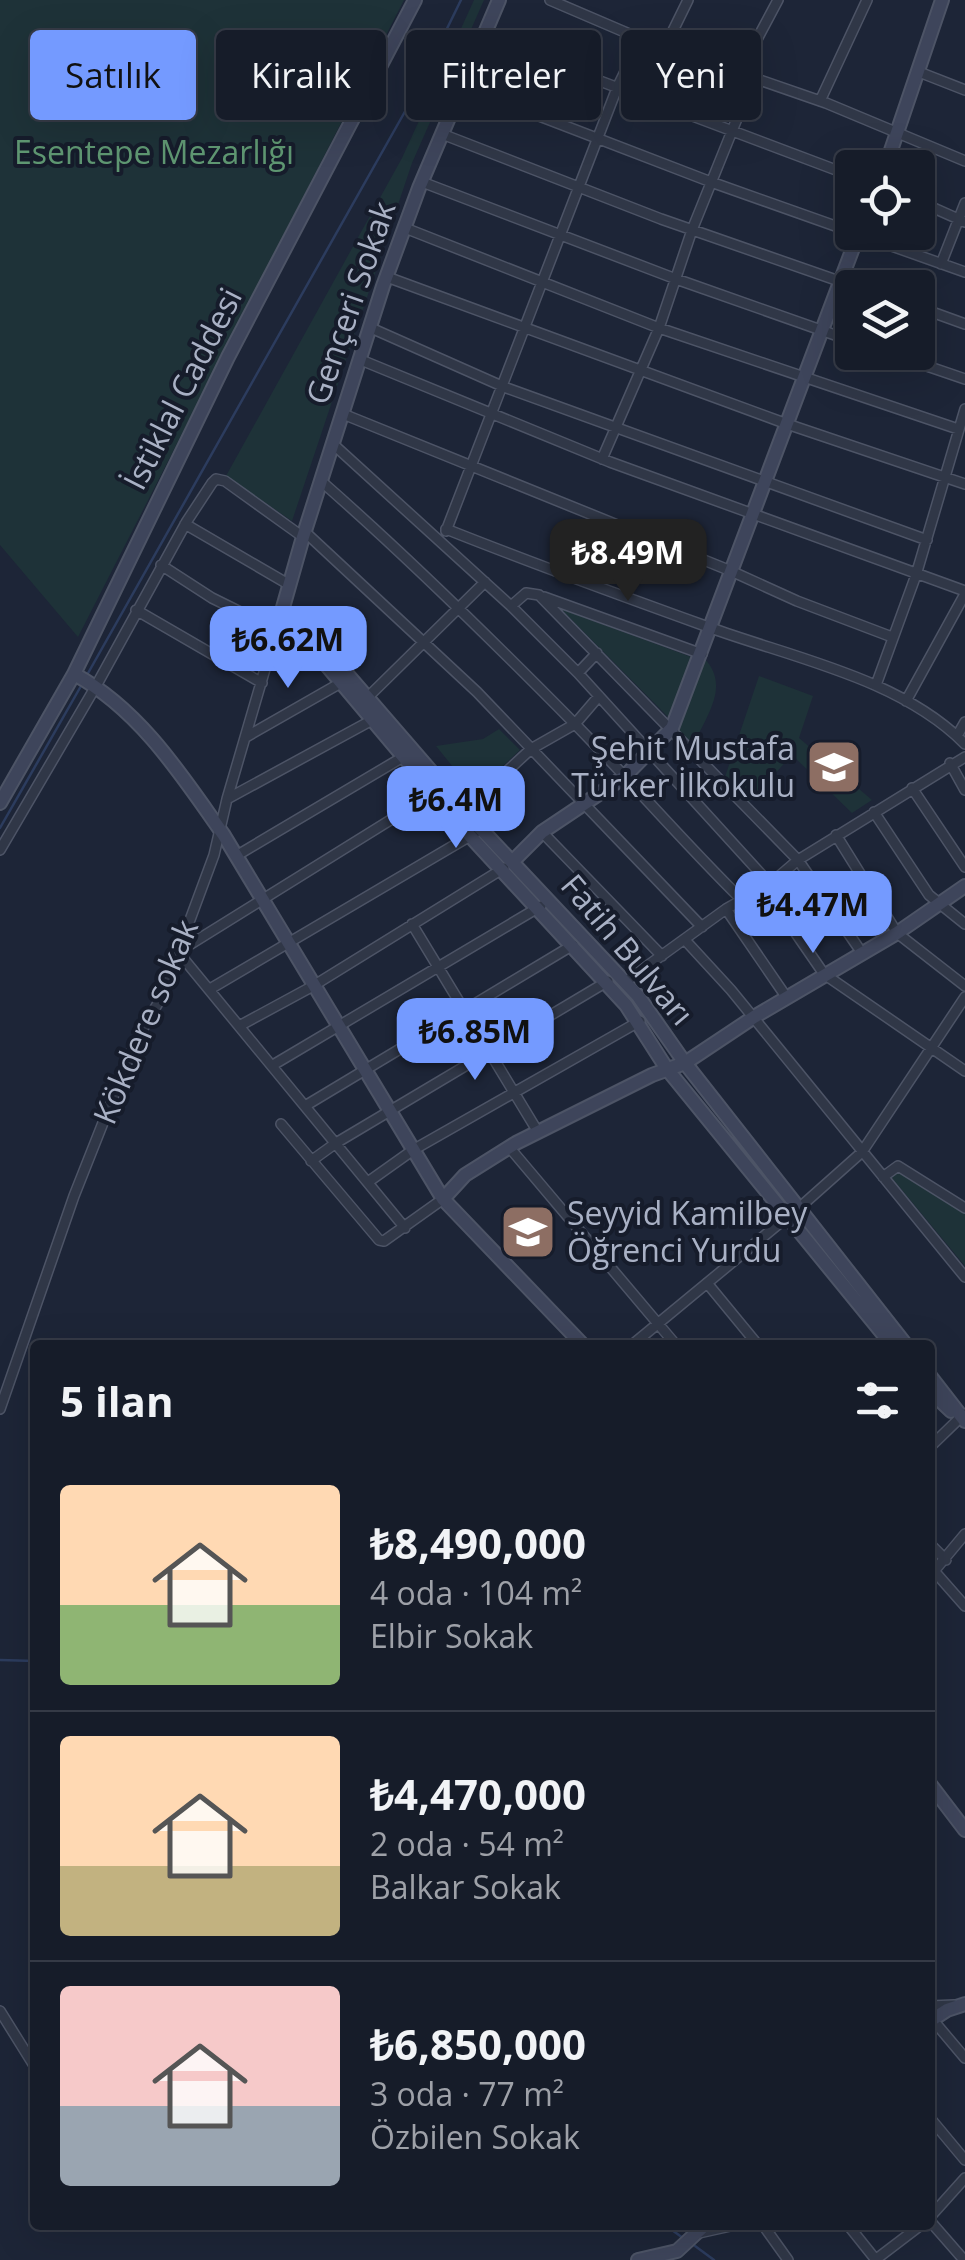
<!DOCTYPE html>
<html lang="tr">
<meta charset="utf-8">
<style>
:root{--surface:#161c29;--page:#232935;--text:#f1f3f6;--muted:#9ea1a8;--line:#353a46;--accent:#749aff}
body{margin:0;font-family:"Open Sans",sans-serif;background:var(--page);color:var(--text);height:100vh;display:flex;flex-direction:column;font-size:38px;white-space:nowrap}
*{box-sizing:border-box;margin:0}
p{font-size:32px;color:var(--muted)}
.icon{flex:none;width:55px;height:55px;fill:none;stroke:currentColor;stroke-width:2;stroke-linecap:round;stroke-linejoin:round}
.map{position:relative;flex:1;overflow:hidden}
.side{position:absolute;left:30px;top:1340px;width:905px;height:890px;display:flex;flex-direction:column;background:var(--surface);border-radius:10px;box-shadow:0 10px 40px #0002,0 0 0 2px var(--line)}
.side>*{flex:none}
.top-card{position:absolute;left:30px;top:30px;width:905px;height:90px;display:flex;gap:20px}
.buttons{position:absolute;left:835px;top:150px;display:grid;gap:20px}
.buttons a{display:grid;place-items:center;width:100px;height:100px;border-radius:10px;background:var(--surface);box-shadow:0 10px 40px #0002,0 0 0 2px var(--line);font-size:50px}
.price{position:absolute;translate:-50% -85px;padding:0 22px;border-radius:20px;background:var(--accent);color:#111;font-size:32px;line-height:65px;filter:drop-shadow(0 2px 5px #0008)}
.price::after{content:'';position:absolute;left:50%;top:60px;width:30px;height:22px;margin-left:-15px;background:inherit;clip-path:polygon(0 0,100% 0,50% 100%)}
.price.selected{background:#222;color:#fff}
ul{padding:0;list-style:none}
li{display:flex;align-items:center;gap:30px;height:250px;padding:0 30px}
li+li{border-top:2px solid var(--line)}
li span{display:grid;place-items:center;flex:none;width:280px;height:200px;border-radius:10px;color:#555}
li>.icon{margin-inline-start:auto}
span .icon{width:120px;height:120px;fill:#fffc;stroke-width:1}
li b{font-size:42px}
h2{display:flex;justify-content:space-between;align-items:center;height:120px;padding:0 30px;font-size:42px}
.chip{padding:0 35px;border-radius:10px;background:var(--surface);box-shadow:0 10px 40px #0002,0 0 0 2px var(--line);font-size:35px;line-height:90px}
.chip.selected{background:var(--accent);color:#111}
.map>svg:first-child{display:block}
.green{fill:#1e3238}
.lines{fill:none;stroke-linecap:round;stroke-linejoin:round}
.stream{stroke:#2c3c5e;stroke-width:2.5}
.street-casing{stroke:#4d5466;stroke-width:12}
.secondary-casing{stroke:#4d5466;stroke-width:16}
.street{stroke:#303747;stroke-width:9}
.secondary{stroke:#3e455b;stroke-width:12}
.labels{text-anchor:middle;stroke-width:8;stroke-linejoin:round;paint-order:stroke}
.park-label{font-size:32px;fill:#5f9772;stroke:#161c2b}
.street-label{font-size:32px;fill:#a9b1c5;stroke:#161c2b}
.poi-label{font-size:32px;fill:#a9b1c5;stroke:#161c2b;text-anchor:end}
</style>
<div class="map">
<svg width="965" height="2260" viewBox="0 0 965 2260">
<rect width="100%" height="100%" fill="#1d2537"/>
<path class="green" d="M0 0H404L78 637 0 545Z
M474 0H484L412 163 292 521 226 476 402 158Z
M561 609 694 658 671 720Z
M704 658C731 686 706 716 693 746L673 725Z
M759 676 813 696 799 738 872 800 852 813 792 755 747 804 724 780Z
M499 729 520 750 474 793 436 746 483 739Z
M898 1165 965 1212V1266L887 1172Z"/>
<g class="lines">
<path class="stream" d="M87 675 416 92 461 0
M0 828 81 686
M0 1660 35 1661
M665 2225 683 2238
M691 2243 714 2260"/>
<g class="street-casing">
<path id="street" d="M550 0 641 39 826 103 965 161
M483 37 852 176
M665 47 688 0
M919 72 965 90
M739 73 778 0
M461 86 711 182 965 272
M820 101 867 0
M442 134 661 219 859 288
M422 182 676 279 852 341
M918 201 965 222
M405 228 659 328 958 429
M941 264 965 203
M387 277 787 424 965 484
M918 307 965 324
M371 328 504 387 927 540
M886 352 965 379
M361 360 610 462 965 591
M343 414 731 571 797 601 892 637
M333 444 511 606 578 673 770 884
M602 459 659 328 692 230 753 79
M321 481C409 558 492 640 574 723 631 781 684 843 742 900
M185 524 288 584
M446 529C534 564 622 596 711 628 794 658 901 679 965 744
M304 531 477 692 702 927
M446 531 617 88 641 39
M161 565 212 598 277 630
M544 597 702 654
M511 606 526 593 539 595 798 860 862 953
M136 610 262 683
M578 673 597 653
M876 685 916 575 965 409
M369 696 485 582
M906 701 965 594
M957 736 965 722
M246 737 344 681
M950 763 965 790
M912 788 965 867
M227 799 374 719
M465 810 531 749 575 724 599 696
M874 812 929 895 965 924
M542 832 662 956
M836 835 897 933 965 986
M0 850 96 686 187 521 212 483 216 479 225 481 303 537
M236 856 408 754
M764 887 824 974 965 1071
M726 909 787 998
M412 924 538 1132
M685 940 731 990 965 1277
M625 982 726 909 770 884 798 860 965 757
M210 989 475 833
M241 1025 313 986 504 868
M273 1065 541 906
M305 1106 573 945
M281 1124 379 1240 384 1241 443 1199
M509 1147 676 1345
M311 1161 336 1143 608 981
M883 1177 898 1166 965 1208
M368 1182 413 1150 640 1021
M799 1208 862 1152 965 997
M405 1228 178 952 437 791
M707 1283 758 1345
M632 1345 787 1217
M0 1409 74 1196 135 1042 161 998 214 855 227 799 282 611
M930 1447 964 1414
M930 1544 946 1560
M935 1572 965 1606
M930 1576 965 1534
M930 2006 954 2005
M0 2011 35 2067
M932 2019 965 2058
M930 2118 965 2160
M930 2217 965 2178
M930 2221 964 2260
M763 2225 788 2260
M848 2225 876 2260
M699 2233 735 2225
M875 2260 921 2225"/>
</g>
<g class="secondary-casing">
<path id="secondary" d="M885 168 942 0
M282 611 315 637 481 829 638 996 685 1063 906 1345
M282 611 303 537 383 286 419 188 499 0
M286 617 470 836 626 1005 667 1069 892 1345
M74 674C139 709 181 774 223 834L443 1199 583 1345
M0 803 74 674 228 357 415 0
M513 861 542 832 624 777 672 728 859 232
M443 1199 465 1175 516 1143 652 1075 685 1063 754 1017 897 933 965 886
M930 1376 965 1421
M930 1391 951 1411
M930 1784 965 1830
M930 2021 947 2010 965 2004
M638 2260 677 2251 705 2225"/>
</g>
<use href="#street" class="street"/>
<use href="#secondary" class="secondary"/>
</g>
<defs>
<g id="school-square" transform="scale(2.875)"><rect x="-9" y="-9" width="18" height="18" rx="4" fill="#8d6e63" stroke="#161c2b"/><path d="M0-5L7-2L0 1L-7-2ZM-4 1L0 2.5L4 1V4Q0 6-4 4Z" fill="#fff"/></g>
</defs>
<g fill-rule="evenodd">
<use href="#school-square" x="834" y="767"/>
<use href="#school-square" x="528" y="1232"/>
</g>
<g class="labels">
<g class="park-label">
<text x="154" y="164">Esentepe Mezarlığı</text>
</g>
<g class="street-label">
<text transform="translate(351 303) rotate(-71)" y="11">Gençeri Sokak</text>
<text transform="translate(183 389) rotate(-63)" y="11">İstiklal Caddesi</text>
<text transform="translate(627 950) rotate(50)" y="11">Fatih Bulvarı</text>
<text transform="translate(146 1022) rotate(-67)" y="11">Kökdere sokak</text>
</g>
<g class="poi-label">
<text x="795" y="760">Şehit Mustafa<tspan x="795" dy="37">Türker İlkokulu</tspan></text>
<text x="567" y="1225" text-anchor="start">Seyyid Kamilbey<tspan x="567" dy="37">Öğrenci Yurdu</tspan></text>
</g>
</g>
</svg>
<div class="buttons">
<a><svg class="icon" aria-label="locate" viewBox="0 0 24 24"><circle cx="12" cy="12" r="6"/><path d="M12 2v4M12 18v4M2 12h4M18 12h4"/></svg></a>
<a><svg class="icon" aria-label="layers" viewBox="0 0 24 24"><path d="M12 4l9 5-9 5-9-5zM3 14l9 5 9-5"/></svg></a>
</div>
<b class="price selected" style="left:628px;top:604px">₺8.49M</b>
<b class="price" style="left:288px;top:691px">₺6.62M</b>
<b class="price" style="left:456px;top:851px">₺6.4M</b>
<b class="price" style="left:813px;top:956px">₺4.47M</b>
<b class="price" style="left:475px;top:1083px">₺6.85M</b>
<div class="top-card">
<a class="chip selected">Satılık</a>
<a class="chip">Kiralık</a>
<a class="chip">Filtreler</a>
<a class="chip">Yeni</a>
</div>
<section class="side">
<h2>5 ilan<svg class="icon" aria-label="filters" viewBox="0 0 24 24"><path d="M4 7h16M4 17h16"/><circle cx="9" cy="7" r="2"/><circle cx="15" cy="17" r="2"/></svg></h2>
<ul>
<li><span style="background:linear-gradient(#ffd9b3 60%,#8fb573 0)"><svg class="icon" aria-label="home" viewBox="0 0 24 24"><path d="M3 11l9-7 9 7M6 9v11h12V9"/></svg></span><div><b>₺8,490,000</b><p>4 oda · 104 m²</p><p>Elbir Sokak</p></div></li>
<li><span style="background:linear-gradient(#ffd9b3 65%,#c2b280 0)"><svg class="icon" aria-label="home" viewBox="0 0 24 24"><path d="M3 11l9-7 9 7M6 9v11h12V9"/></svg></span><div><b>₺4,470,000</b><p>2 oda · 54 m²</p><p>Balkar Sokak</p></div></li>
<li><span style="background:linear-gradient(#f6c9c9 60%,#9aa5b1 0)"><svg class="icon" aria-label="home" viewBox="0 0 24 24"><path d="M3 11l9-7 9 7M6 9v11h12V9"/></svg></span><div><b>₺6,850,000</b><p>3 oda · 77 m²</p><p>Özbilen Sokak</p></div></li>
</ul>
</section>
</div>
